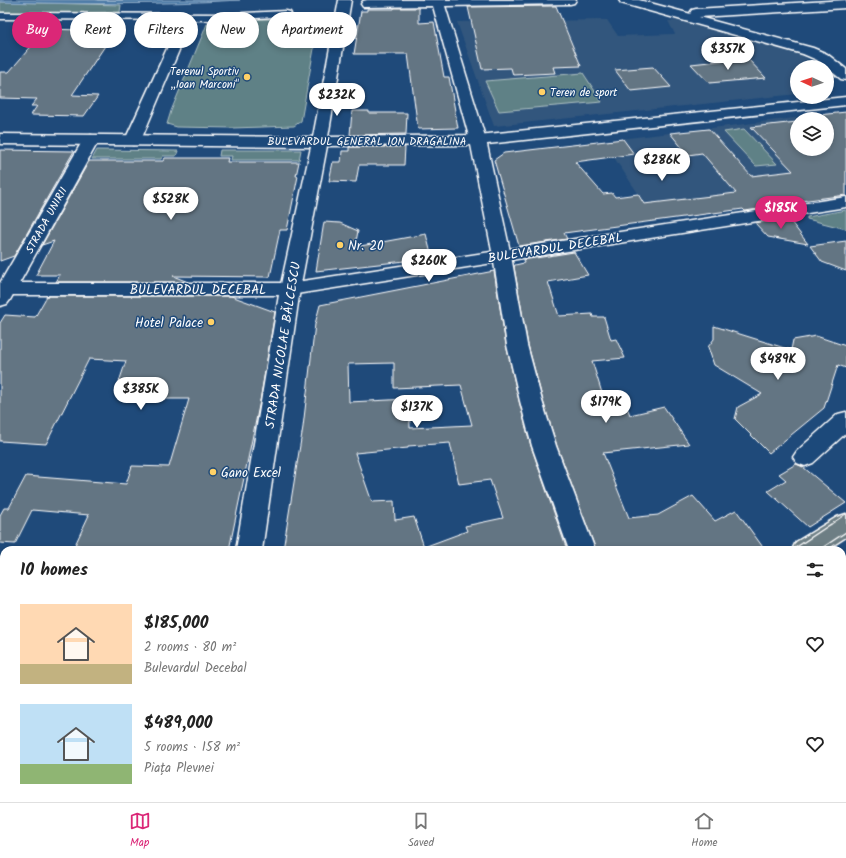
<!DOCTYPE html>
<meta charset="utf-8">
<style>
:root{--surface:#fff;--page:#f6f6f6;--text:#222;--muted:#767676;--line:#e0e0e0;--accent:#db2777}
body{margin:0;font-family:Kalam,sans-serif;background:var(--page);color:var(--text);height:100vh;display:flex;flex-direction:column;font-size:15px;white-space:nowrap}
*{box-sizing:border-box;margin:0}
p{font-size:13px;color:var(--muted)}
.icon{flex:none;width:22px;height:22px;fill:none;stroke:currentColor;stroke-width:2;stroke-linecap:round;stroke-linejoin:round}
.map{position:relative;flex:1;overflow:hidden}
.drawer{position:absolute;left:0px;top:546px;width:846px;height:256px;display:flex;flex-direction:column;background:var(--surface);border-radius:12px 12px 0 0;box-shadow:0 2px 6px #0003}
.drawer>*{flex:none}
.banner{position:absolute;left:12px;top:12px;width:400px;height:36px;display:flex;gap:8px}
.needle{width:26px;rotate:273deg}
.buttons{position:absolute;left:790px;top:60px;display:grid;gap:8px}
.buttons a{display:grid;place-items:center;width:44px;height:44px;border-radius:50%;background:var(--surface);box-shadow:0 2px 6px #0003;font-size:20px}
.price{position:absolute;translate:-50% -34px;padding:0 9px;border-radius:14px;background:#fff;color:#222;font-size:13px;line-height:26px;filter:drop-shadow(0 1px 2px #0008)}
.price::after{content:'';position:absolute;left:50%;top:24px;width:12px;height:9px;margin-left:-6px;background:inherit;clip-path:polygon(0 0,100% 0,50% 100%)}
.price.selected{background:var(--accent);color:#fff}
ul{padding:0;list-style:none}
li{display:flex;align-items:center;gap:12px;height:100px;padding:0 20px}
li span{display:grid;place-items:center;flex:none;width:112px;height:80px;border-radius:0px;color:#555}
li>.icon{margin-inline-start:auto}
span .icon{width:48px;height:48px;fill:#fffc;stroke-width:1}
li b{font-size:17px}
h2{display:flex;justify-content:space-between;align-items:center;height:48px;padding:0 20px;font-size:17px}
.tag{padding:0 14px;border-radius:18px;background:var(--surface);box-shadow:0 2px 6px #0003;font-size:14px;line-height:36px}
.tag.selected{background:var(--accent);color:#fff}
.dock{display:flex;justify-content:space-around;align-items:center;height:56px;border-top:1px solid var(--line);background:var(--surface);font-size:11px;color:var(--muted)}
.dock a{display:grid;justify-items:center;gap:2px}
.dock .selected{color:var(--accent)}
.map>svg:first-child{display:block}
.built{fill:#33577d;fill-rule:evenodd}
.green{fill:#5e8186;stroke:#aec0c2}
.water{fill:#4978a5;stroke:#92aec9}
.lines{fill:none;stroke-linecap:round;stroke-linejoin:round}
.shore{stroke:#b6c9db;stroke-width:1}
.building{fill:#637483;stroke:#fff;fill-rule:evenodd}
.pedestrian-casing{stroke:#fff;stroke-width:3}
.minor-casing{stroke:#fff;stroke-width:3}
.tertiary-casing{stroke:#fff;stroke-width:3}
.secondary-casing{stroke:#fff;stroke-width:3}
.primary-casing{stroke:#fff;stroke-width:3}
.pedestrian{fill:#1f4a7a;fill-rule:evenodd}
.minor{fill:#1f4a7a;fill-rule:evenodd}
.tertiary{fill:#1f4a7a;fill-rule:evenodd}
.secondary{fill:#1f4a7a;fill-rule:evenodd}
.primary{fill:#6d7e84;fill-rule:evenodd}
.tram-far1{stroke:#fff;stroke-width:1}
.tram{stroke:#fff;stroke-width:1.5}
.poi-dot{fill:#ffd166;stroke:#1f4a7a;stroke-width:1.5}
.labels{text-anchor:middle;stroke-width:3;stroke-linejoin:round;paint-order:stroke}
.far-poi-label{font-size:11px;fill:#fff;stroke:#1f4a7a;text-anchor:end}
.far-street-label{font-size:11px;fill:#fff;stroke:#1f4a7a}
.poi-label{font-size:13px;fill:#fff;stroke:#1f4a7a;text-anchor:start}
.street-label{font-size:13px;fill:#fff;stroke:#1f4a7a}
</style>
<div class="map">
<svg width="846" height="802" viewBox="0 0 846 802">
<rect width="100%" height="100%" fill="#1f4a7a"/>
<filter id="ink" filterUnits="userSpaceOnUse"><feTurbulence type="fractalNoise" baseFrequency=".025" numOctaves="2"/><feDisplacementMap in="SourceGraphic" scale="8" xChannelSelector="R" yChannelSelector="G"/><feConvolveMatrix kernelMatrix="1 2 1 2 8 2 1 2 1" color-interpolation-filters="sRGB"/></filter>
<g filter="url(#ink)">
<path class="built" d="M607 20 618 36 675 34 668 21 683 20 800 53 816 67H797V94L494 126 457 22Z
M846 112V195L656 220 603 141ZM797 119H827V149H797Z"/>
<path class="green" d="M0 2 121 5 120 12 0 14Z
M233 20C260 19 288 17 313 26L316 33 315 43 301 121 294 126 232 128 177 127 167 124 171 111 207 24Z
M583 73 602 102 499 111 485 81Z
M744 129 777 164 756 166 724 132Z
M97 150 178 151 176 156H163L161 159H92Z
M220 150H301L299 160H231L232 156H219Z
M846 210V229L807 219V217Z
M295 798H572L574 802H281Z"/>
<path class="water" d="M0 0H240C160 5 80 4 0 2Z"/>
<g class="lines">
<path class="shore" d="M97 0H154"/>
</g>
<path class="building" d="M556 6 581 66 553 67 555 73 513 75 511 68 482 69 468 7Z
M394 8H419V23L434 22 444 77H449L458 128 418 129 408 54H354L361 11H367V9H394Z
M46 29 115 31 72 95 98 96 84 116 31 115 37 106H31L37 99 0 98V72H9Z
M747 58 766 78 709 83 691 64Z
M653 67 671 87 631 91 615 70Z
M352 111H369V113H407L406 134 350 135Z
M846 112V195L778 204 779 206 745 211 743 209 564 233 567 239 519 246 494 160 504 153 623 139 634 154 575 162 603 194 612 193 615 197 638 194 644 204 736 193 702 153 688 155 670 133 709 129 751 176 793 171 751 127 797 122V149H827V119H802L800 117Z
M349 147H405L404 165H359L356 182 329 181 333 162H341L342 151H349Z
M0 150 74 151 14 256 0 261Z
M165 158H228L227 162H299L296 176H298L287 230H280L270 277 173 276 188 282H56L60 275H36L54 241 42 245 89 161H163Z
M788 218 808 244 768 237 755 223Z
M324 222 340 223 358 231 355 247 426 234 432 258 316 271Z
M846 241V271L822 262 810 246Z
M574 252 588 275 548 282 559 316 592 314 593 317H604L611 340 616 339 625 358 592 361 602 393 621 392 630 415 664 407 689 444 603 453 629 518 658 515 693 496 715 521 736 510 765 550H596L557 446 543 401 528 345 514 267 515 265 524 263 523 260Z
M494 271 506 345 519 401 531 446 567 550H283L303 427 315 324 320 305ZM394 363V388L461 385 472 425 410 428 409 399 349 402 348 364ZM450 443 459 484 490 480 503 518 465 526 467 531 424 547 414 517 395 520 394 501 372 502 355 453 408 448V446Z
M47 296H231L275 312 260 401 229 550H132L75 545 89 515 32 510 15 544 0 543V515L4 508H9L26 476 126 484 132 466 169 467 189 399H161L166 385H118L126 361 89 359 46 444 0 441V323L5 315 35 317Z
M714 326 791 350 793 340 816 336 846 346V368L838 365 824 408 769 453 735 419 738 407 762 394 714 365 708 347 714 339Z
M796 464 803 467 846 503 808 527 768 491 786 480 779 474Z"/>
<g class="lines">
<g class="pedestrian-casing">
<path id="pedestrian" d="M286 11 290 12 291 14 290 16 223 20 0 19V13L223 14Z
M596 798H622L623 802H597Z"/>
</g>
<g class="minor-casing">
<path id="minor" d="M367 0H576L574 3 570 4 445 6 486 140 511 256 527 345 542 401 556 446 595 550H569L532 446 520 401 507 345 493 256 470 140 433 6 363 7 361 4 363 1Z
M619 0H639L691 14 690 13 692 10 696 9 846 0V8L699 17 813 48 827 54 846 69V80L841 79 817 60 803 54 621 3Z
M182 25 187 26 188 29 141 140 139 143 133 145 127 143 125 140 176 29 177 26Z
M91 135 97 137 99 140 10 300 7 304 0 306V283L83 140 85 137Z
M846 412V433L813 463 805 466 797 463 793 457 797 451 838 414Z"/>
</g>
<g class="tertiary-casing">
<path id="tertiary" d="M846 197V207L290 295H0V283H290Z"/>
</g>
<g class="secondary-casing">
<path id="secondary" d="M339 0H351L328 137 478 135 846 97V105L478 145 327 146 300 289 262 550H236L280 289 311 147 0 144V134L313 137Z"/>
</g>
<g class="primary-casing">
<path id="primary" d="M846 514V537L826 550H792L796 542 837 517Z
M159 798H205L203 802H157Z"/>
</g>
<use href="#pedestrian" class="pedestrian"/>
<use href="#minor" class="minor"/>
<use href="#tertiary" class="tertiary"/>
<use href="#secondary" class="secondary"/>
<use href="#primary" class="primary"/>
<path class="tram-far1" d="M830 525 846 514"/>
<path class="tram" d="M792 550 831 524
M819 550 846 532
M203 802 214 798
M237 802 248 798"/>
</g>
</g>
<g class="poi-dot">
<circle cx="247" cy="77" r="4"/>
<circle cx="542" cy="92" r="4"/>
<circle cx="340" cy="245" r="4"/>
<circle cx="211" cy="322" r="4"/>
<circle cx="213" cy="472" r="4"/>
</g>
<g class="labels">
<g class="far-poi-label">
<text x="239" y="75">Terenul Sportiv<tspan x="239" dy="13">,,Ioan Marconi"</tspan></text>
<text x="550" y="96" text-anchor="start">Teren de sport</text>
</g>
<g class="far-street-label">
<text x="367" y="145">BULEVARDUL GENERAL ION DRAGALINA</text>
<text transform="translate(46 220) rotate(-61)" y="4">STRADA UNIRII</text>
</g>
<g class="poi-label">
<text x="348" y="250">Nr. 20</text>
<text x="203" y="327" text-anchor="end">Hotel Palace</text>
<text x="221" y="477">Gano Excel</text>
</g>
<g class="street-label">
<text transform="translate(555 247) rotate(-9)" y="5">BULEVARDUL DECEBAL</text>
<text x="198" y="294">BULEVARDUL DECEBAL</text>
<text transform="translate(282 345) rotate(-81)" y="5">STRADA NICOLAE BĂLCESCU</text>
</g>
</g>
</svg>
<div class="buttons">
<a><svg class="needle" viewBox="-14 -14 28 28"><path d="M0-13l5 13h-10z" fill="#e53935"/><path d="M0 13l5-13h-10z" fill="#767676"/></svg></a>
<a><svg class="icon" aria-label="layers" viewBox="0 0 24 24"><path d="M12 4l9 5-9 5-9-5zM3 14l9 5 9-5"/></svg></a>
</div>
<b class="price" style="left:728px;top:71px">$357K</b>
<b class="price" style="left:337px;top:117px">$232K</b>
<b class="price" style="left:662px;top:182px">$286K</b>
<b class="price" style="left:171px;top:221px">$528K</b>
<b class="price selected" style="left:781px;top:230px">$185K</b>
<b class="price" style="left:429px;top:283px">$260K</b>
<b class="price" style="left:778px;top:381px">$489K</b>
<b class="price" style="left:141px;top:411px">$385K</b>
<b class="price" style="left:606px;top:424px">$179K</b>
<b class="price" style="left:417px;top:429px">$137K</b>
<div class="banner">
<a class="tag selected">Buy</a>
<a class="tag">Rent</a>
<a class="tag">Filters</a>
<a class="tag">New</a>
<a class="tag">Apartment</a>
</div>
<section class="drawer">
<h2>10 homes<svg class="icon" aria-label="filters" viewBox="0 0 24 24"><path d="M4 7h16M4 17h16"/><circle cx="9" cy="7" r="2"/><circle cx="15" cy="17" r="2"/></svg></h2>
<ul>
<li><span style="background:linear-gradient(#ffd9b3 75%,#c2b280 0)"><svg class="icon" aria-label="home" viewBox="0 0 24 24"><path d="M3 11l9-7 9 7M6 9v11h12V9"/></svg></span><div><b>$185,000</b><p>2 rooms · 80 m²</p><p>Bulevardul Decebal</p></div><svg class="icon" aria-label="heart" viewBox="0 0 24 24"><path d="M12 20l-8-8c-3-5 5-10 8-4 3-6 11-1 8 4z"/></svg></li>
<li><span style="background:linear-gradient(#bfe0f5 75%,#8fb573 0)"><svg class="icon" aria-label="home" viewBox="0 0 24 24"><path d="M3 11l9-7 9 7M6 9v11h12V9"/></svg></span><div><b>$489,000</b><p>5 rooms · 158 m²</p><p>Piața Plevnei</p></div><svg class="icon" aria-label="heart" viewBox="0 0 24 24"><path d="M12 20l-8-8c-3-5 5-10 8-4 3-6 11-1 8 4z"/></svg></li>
</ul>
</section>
</div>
<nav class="dock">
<a class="selected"><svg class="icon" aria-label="map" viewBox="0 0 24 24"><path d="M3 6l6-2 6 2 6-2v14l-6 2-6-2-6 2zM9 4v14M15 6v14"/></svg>Map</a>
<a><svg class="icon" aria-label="saved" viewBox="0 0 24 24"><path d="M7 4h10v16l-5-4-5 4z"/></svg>Saved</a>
<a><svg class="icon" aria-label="home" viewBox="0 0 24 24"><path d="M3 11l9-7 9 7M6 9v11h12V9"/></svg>Home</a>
</nav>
